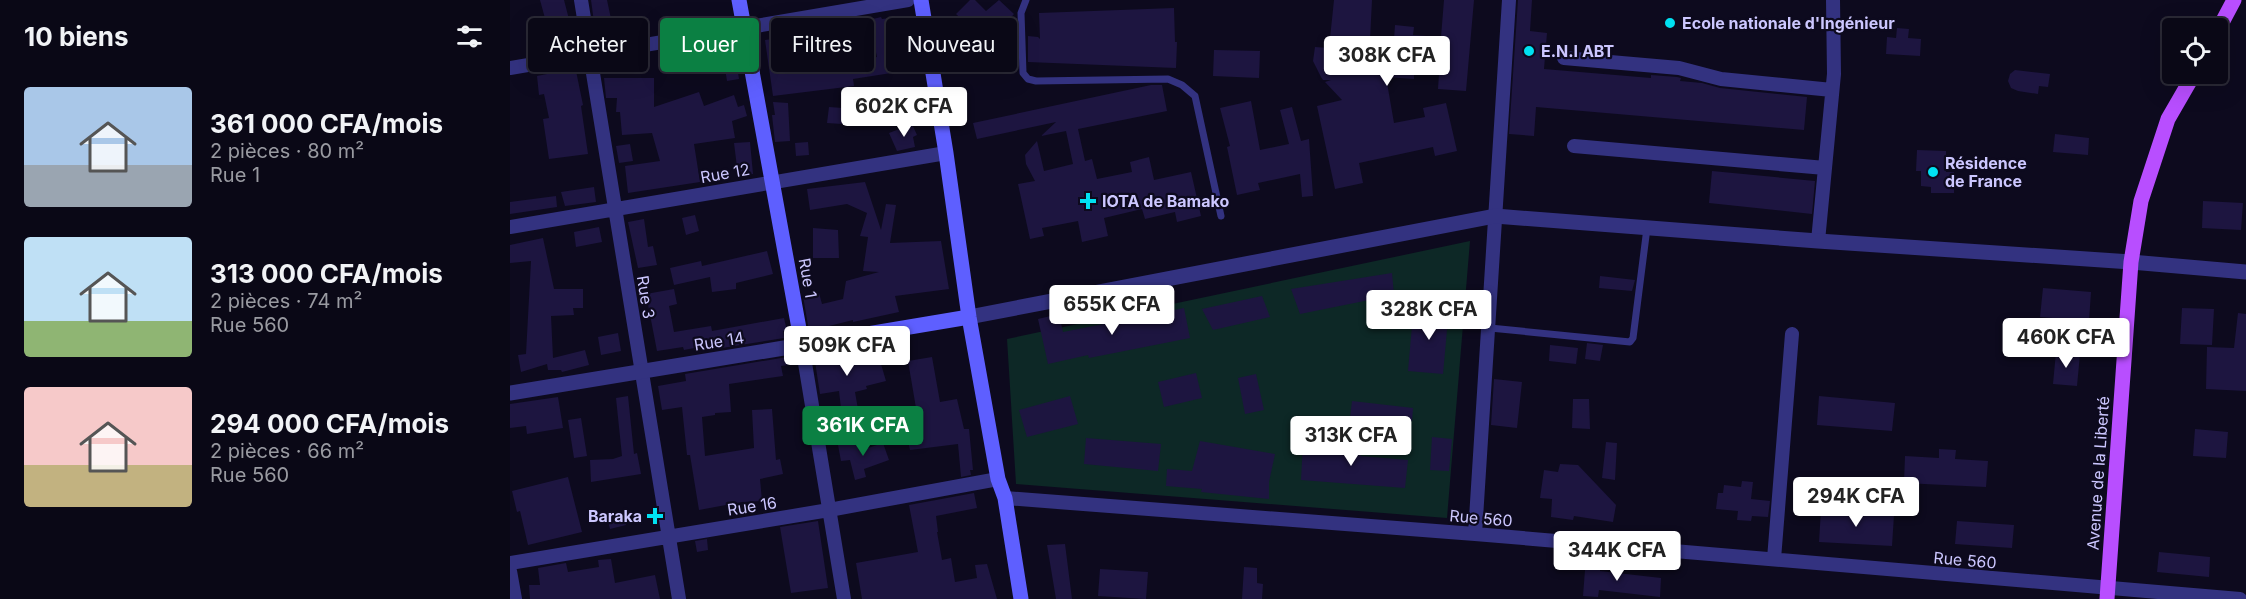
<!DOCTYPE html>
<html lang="fr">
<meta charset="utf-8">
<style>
:root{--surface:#0a0816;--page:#13111f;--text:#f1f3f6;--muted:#999aa1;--line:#2a2935;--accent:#0b8043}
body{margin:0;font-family:Inter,sans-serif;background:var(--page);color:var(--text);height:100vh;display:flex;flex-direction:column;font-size:22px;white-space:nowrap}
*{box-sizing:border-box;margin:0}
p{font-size:20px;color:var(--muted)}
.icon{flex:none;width:33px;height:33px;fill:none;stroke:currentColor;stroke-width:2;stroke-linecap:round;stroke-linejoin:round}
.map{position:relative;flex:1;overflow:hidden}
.details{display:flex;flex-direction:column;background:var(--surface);width:510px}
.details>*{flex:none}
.hud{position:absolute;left:18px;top:18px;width:570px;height:54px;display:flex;gap:12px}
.fabs{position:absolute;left:1652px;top:18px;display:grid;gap:12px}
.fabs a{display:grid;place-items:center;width:66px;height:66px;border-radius:6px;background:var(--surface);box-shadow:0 6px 24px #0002,0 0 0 2px var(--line);font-size:30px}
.price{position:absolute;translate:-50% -51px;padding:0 14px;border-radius:6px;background:#fff;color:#222;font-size:20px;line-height:39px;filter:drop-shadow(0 2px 3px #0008)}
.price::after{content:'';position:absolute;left:50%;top:36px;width:18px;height:14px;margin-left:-9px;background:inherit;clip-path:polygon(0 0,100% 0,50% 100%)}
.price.selected{background:var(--accent);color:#fff}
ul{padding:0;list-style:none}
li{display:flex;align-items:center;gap:18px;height:150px;padding:0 24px}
li span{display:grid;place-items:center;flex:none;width:168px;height:120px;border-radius:6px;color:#555}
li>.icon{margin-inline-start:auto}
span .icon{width:72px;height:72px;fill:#fffc;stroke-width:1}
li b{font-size:26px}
h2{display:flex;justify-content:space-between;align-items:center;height:72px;padding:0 24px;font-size:26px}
.pill{padding:0 21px;border-radius:6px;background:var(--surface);box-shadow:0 6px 24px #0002,0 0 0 2px var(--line);font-size:21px;line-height:54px}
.pill.selected{background:var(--accent);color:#fff}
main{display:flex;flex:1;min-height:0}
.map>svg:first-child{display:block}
.green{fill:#0d2826}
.building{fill:#1d1540}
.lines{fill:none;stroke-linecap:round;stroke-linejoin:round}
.service{stroke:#333280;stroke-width:7}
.minor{stroke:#333280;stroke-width:14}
.tertiary{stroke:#333280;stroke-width:15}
.secondary{stroke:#5e5fff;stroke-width:15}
.primary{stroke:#b84eff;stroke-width:15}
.poi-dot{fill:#00e1f2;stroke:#0d0a1e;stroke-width:2}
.labels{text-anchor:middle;stroke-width:4.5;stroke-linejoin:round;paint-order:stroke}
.poi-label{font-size:16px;font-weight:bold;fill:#ccc7ff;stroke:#0d0a1e;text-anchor:start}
.street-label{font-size:16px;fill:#ccc7ff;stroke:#0d0a1e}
</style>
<main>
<section class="details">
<h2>10 biens<svg class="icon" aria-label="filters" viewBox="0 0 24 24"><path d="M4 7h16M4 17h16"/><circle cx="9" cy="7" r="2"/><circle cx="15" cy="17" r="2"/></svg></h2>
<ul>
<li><span style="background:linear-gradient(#a9c7e8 65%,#9aa5b1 0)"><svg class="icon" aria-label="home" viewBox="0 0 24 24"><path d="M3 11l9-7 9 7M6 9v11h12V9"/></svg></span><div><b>361 000 CFA/mois</b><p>2 pièces · 80 m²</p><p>Rue 1</p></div></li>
<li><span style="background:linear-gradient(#bfe0f5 70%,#8fb573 0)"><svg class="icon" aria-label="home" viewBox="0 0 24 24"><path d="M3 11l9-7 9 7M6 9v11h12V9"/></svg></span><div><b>313 000 CFA/mois</b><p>2 pièces · 74 m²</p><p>Rue 560</p></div></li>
<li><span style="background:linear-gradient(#f6c9c9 65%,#c2b280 0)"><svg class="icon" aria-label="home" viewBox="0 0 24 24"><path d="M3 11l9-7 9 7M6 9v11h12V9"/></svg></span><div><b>294 000 CFA/mois</b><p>2 pièces · 66 m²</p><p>Rue 560</p></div></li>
</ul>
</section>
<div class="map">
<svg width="1736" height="599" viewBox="0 0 1736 599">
<rect width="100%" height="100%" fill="#0d0a1e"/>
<path class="green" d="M960 241 937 518 506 484 497 339Z"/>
<path class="building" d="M30 0H54L61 27 39 33Z
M81 0H97L104 33 86 37Z
M460 0H465L476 11 489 0 504 14 485 35H490L507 51V62H504L492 74 475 59 463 71 449 57 469 36 446 14Z
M824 0H862L860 40 883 55 885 25 904 27 903 35 931 37 934 0H964L956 91 928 89 929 74 904 72V79L876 77 884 123 915 117 913 108 936 103 947 151 925 156 923 147 849 163 853 183 825 189 807 106 832 100 815 82 821 80H813L811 77 803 61 805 47 819 48Z
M1008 0H1022L1020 31 1037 33 1034 69 1141 78V75L1167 77 1171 78 1170 81 1192 83 1210 88 1297 97 1294 130 1026 107 1024 136 999 134Z
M664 8 665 42H667L666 68 518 62V36L528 37 530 39 529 13Z
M371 17 372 19 389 17 394 71 343 79 344 86 263 96 255 40 337 29 341 61 367 57 359 20Z
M1387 28 1399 29 1398 38 1411 39 1410 56 1376 54 1377 37 1386 38Z
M223 40 229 79 217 81 211 43Z
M704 50 750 51 749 78 703 76Z
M65 66 73 105 71 106 78 154 39 159 33 119 39 118 34 94 29 95 27 76 42 73V70Z
M1505 70 1540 74 1538 87 1529 86 1528 94 1508 91 1501 88 1498 81 1500 74Z
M94 78H144V107L189 92 194 106 224 95 228 107 234 105 237 116 222 121 225 138 184 144 190 182 118 193 115 166 150 161 142 133 112 135 110 112H106L107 98H96Z
M641 85H652L657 111 568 129 575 161 582 159 587 179 622 172 620 162 639 157 644 180 681 172 691 216 667 222 665 212 635 219 632 209 594 218 598 236 572 242 568 221 532 228 534 236 520 239 508 184 525 181 516 164 515 155 527 141 534 171 563 164 556 131 531 136 546 122 467 139 463 123Z
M741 101 750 150 779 144 770 110 782 107 791 141 799 139 803 196 792 197 790 174 748 183 750 190 727 195 717 147 720 146 710 108Z
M263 102 278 103 280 141 265 142 262 115H265Z
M319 107 333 108 332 124 317 123Z
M402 124 407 135 403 137 405 147 387 151 379 133Z
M1545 134 1579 138 1578 155 1543 152Z
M240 142 243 174 228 175 224 143Z
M298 142 299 155 286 156 285 143Z
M120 144 123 161 109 163 106 146Z
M1407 150 1436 151V172H1444V193H1421V187L1411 186V171H1406Z
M1202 171 1305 181 1302 214 1199 203Z
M355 182 371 230 376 204 386 205 380 243 431 241 439 289 385 296 389 312 343 322V320L299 331 293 296 309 293 312 304 333 299 336 281 369 272 353 271 358 237 350 236 357 213 337 204 300 210 297 189Z
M84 187 86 202 55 206 51 192Z
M46 196 47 207 0 214V202Z
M1693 201 1733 203 1731 230 1692 228Z
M185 215 189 231 176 235 172 218Z
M134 219 138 247 143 246 147 265 128 268 118 222Z
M89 227 92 242 66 247 64 232Z
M303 228 328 230 329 258H303Z
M33 238 44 289H73V308H63L64 315 41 316 43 358 75 350 79 365 52 372 51 370H38L37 364 11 372 8 355 16 354 21 261 0 263V245Z
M257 251 263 274 226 283V289L202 292 200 277 164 285 160 268 191 261 192 266Z
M882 273 884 295 790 314 781 289Z
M1090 276 1125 280 1122 291 1089 288Z
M1533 288 1581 292 1579 321 1530 317Z
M164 289 167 304 159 306 164 332 201 326 202 331 274 318 277 331H273L274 338 212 348 210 343 174 350 173 347 147 351 136 294Z
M752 296 760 317 703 330 692 309Z
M915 304 935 306 934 319H938L933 374 898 371 903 314 914 315Z
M674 308 680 338 579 358 578 355 538 364 528 319 549 314 553 332Z
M1672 308 1704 309 1702 345 1670 344Z
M1728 313 1736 314V391L1696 389 1697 347 1724 348Z
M108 333 111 351 91 355 88 337Z
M1077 343 1093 345 1090 361 1075 359Z
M1040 345 1068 348 1066 364 1039 361Z
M336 350 339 360 368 354 376 381 356 386 357 389 345 392 349 415 332 417 329 391 310 394 304 355Z
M1546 352 1570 354 1567 386 1543 384Z
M277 357 278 365 271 366 273 376 219 384 221 412 205 413V415L192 417 195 456 244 448 242 410 262 409 266 460 270 459 273 474 250 479 252 501 232 502 189 510 180 455H177L172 407 152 410 148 386 176 381 175 374Z
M422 357 430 402 447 399 454 429H459L463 470H460L461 475 451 477 448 444 400 450 391 411 406 408 398 361Z
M686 373 692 398 654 407 648 382Z
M746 374 754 410 735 414 728 378Z
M984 379 1012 382 1007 428 981 425Z
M118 396 124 454 127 453 131 474 81 482 80 460 103 459 112 456 106 398Z
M560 396 568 424 517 437 509 410Z
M1309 396 1385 403 1382 431 1307 425Z
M48 397 53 428 17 434 16 426 0 428V404Z
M1063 399H1079L1080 429 1062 428Z
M842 401 903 408 902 421 889 419 888 424 840 418Z
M71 418 77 456 64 458 58 420Z
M1685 429 1718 432 1716 458 1683 456Z
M922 437 942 439 939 471 920 470Z
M576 438 651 444 648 471 574 464Z
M690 441 765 454 759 482V499L691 492 692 489 656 486 657 469 682 471Z
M347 442 349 451 373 443 379 460 354 469 356 477 345 480 340 460 331 461 328 445Z
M793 442 849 446 851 456 898 460 895 488 791 480Z
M1096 442 1107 443 1105 480 1092 478Z
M1429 449 1446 450 1445 459 1478 461 1476 487 1394 483 1395 456 1429 458Z
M1050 464 1068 465 1106 505 1103 522 1064 516 1063 520 1041 517 1042 499 1030 498 1034 470 1048 472Z
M58 477 72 532 18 545 10 511 7 512 2 491Z
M1232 481 1243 482 1241 499 1260 501 1258 517 1242 516 1241 521 1227 520 1228 511 1206 509 1208 493H1213L1214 485 1231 487Z
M464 493 467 508 426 516 428 532H427L432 560 441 558 445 582 467 578 465 565 477 564 487 599H352L346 563 408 552 399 505Z
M1311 510 1384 515 1382 546 1309 542Z
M113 513 116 525 100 529 97 517Z
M308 521 318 588 281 593 270 527Z
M1447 521 1504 525 1502 548 1445 544Z
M197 539 198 550 187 552 185 541Z
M555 544 562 599H546L537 545Z
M1649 552 1700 557 1699 577 1647 572Z
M1076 557 1091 558 1090 571 1151 578 1150 597 1089 590 1088 597 1073 596Z
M101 559 105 583 145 575 150 599H20L19 585H30L28 568 56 563 58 572 89 567 88 560Z
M734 567 747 568V583L753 584 752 599H732Z
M590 569 638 572 636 599 588 596Z"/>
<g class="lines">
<path class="service" d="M516 0 511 13 513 73 518 79 526 81 658 79 672 85 685 96 711 216
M980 328 1120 342 1123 338 1137 228"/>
<path class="minor" d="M71 0 169 599
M1054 58 1169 68 1211 79 1322 90
M0 68 398 0
M1064 146 1315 168
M0 227 436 153
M1308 241 1324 74 1323 0
M292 345 334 599
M495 498 965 534 1730 599
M965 534 999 0
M1264 559 1282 334
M0 563 319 510 488 479
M0 571 5 599"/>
<path class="tertiary" d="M459 317 985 216 1308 241 1621 262 1736 272
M0 393 292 345"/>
<path class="secondary" d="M229 0 292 345 459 317
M411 0 436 153 459 317 488 479 495 498 511 599"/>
<path class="primary" d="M1707 32 1724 0
M1597 599 1621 262 1631 201 1658 119 1684 74"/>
</g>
<g class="poi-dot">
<circle cx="1160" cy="23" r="6"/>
<circle cx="1019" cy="51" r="6"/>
<circle cx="1423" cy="172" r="6"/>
<path d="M575 192h6v6h6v6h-6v6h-6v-6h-6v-6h6z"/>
<path d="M142 507h6v6h6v6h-6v6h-6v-6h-6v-6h6z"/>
</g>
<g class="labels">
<g class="poi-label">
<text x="1172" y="29">Ecole nationale d'Ingénieur</text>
<text x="1031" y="57">E.N.I ABT</text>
<text x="1435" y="169">Résidence<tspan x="1435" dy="18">de France</tspan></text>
<text x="592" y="207">IOTA de Bamako</text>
<text x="132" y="522" text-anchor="end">Baraka</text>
</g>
<g class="street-label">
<text transform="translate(215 173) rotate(-10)" y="6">Rue 12</text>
<text transform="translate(298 278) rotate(80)" y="6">Rue 1</text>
<text transform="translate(136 297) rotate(81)" y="6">Rue 3</text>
<text transform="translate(209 341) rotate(-9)" y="6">Rue 14</text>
<text transform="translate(1588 473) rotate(-86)" y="6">Avenue de la Liberté</text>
<text transform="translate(242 506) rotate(-9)" y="6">Rue 16</text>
<text transform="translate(971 518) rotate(5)" y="6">Rue 560</text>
<text transform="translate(1455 560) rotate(5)" y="6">Rue 560</text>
</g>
</g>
</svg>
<div class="fabs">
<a><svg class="icon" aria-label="locate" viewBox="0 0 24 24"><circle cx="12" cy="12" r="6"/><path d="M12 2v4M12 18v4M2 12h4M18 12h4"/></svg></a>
</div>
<b class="price" style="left:877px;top:87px">308K CFA</b>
<b class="price" style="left:394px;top:138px">602K CFA</b>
<b class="price" style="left:602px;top:336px">655K CFA</b>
<b class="price" style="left:919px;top:341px">328K CFA</b>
<b class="price" style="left:1556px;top:369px">460K CFA</b>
<b class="price" style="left:337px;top:377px">509K CFA</b>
<b class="price selected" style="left:353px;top:457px">361K CFA</b>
<b class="price" style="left:841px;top:467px">313K CFA</b>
<b class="price" style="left:1346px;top:528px">294K CFA</b>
<b class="price" style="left:1107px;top:582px">344K CFA</b>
<div class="hud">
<a class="pill">Acheter</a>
<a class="pill selected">Louer</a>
<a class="pill">Filtres</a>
<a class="pill">Nouveau</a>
</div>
</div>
</main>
